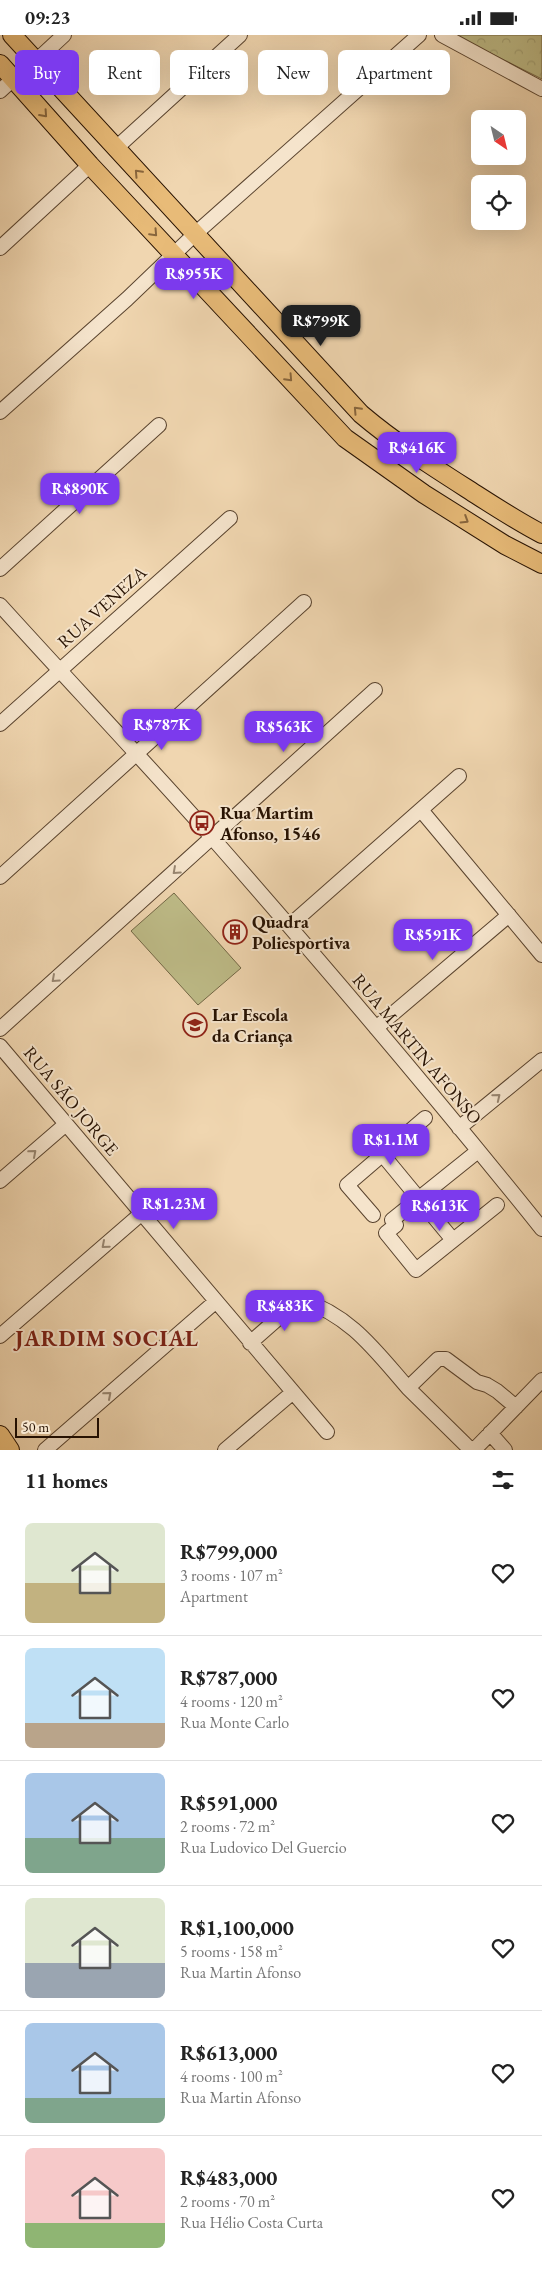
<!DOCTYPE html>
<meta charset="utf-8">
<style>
:root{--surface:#fff;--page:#f2f2f2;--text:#222;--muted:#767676;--line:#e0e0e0;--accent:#7c3aed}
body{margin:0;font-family:"EB Garamond",serif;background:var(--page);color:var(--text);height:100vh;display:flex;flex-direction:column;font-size:19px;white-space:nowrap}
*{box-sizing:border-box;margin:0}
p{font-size:16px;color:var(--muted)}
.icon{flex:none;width:28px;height:28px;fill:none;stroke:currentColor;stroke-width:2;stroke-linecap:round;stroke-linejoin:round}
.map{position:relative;height:1415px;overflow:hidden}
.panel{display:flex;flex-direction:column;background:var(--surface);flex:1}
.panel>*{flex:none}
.hud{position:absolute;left:15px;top:15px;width:512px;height:45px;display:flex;gap:10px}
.needle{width:32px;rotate:145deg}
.fabs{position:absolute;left:471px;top:75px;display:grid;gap:10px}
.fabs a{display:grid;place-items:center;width:55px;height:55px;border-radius:8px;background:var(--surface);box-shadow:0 5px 20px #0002;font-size:25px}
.scale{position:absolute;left:15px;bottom:12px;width:84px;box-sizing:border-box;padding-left:5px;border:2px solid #271202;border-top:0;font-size:14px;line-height:18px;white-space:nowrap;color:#271202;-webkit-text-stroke:4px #f5e4cc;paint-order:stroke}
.price{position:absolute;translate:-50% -42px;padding:0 11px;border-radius:10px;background:var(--accent);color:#fff;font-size:16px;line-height:32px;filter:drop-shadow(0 1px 2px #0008)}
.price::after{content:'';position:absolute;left:50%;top:30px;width:15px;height:11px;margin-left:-8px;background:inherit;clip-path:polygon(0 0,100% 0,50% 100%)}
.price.active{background:#222;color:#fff}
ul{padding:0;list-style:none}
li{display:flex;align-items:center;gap:15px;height:125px;padding:0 25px}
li+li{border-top:1px solid var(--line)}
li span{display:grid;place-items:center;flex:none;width:140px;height:100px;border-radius:8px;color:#555}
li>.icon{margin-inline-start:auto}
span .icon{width:60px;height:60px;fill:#fffc;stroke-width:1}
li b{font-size:21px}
h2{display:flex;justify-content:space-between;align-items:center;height:60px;padding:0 25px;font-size:21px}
.chip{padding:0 18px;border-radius:8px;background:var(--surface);box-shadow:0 5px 20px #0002;font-size:18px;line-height:45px}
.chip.active{background:var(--accent);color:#fff}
.status{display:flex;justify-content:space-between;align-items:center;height:35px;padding:0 25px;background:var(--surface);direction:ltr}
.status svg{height:14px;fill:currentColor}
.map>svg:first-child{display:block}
.grass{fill:#bebc88;stroke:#726745}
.forest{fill:url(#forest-crowns);stroke:#726745}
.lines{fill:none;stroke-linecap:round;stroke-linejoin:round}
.minor-casing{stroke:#59432e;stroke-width:16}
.major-casing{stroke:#271202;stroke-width:20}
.minor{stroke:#f5e4cc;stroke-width:14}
.major{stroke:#e8bb78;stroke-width:18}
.oneway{stroke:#88663d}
.oneway2{stroke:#988671}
.labels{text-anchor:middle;stroke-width:4;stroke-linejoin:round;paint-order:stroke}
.street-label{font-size:18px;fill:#271202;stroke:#f5e4cc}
.poi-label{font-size:18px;font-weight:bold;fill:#271202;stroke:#f5e4cc;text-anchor:start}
.district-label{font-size:22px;font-weight:bold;letter-spacing:1px;fill:#7a1f14;stroke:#f5e4cc}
</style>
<div class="status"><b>09:23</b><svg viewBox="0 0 49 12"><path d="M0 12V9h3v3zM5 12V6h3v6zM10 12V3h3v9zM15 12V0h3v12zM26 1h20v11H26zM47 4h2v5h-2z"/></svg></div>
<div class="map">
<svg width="542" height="1415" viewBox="0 0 542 1415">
<defs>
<pattern id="forest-crowns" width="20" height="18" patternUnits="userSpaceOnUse" patternTransform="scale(1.25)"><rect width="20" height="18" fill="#bebc88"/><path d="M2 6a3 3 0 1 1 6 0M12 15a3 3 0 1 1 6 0" fill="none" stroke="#a3a174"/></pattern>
</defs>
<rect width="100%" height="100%" fill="#f0d6b0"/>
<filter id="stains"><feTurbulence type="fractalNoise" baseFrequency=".004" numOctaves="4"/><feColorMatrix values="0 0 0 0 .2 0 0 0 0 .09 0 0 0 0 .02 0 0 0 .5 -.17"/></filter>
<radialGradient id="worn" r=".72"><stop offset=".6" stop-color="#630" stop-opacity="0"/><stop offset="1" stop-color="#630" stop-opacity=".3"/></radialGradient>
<path class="grass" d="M174 858 241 933 198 970 131 896Z"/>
<path class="forest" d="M454 0H542V44Z"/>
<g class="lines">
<g class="minor-casing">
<path id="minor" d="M442 0 542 54
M36 26 64 0
M0 56 13 44
M115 114 240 0
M0 213 90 130
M0 377 127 264 195 199 419 0
M0 534 159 390
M0 570C67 644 136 717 202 791 318 923 432 1057 542 1194
M0 689 230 483
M421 775 542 920
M0 842 304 567
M289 891 459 741
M376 993 509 880
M0 994 375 655
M0 1011 327 1397
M459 1093 542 1025
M478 1116 392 1185 396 1190 386 1198 416 1235 497 1170
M382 1119 453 1205
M0 1146 66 1089
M373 1180 347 1150 425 1083
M0 1301 142 1178
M250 1308 300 1264C351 1281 374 1314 408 1353
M490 1398 505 1415
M45 1415 215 1267
M225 1415 292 1358
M471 1415 408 1353 438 1324H446L477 1347 487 1350 497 1356 516 1372
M474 1415 542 1345"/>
</g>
<g class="major-casing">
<path id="major" d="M12 0 361 379C394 407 430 430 466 453 491 469 515 485 542 499
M0 29 90 130 345 403 424 459 505 510 542 529
M0 1400 10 1415"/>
</g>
<use href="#minor" class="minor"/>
<use href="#major" class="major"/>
</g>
<defs><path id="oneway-chevron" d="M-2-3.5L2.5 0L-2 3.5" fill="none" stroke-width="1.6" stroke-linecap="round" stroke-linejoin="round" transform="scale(1.25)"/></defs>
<g class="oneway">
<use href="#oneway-chevron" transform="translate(44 79) rotate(48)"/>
<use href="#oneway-chevron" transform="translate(138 138) rotate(-133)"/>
<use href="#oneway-chevron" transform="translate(154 198) rotate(47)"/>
<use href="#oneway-chevron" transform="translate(289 343) rotate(47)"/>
<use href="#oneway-chevron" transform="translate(357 375) rotate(-133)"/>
<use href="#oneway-chevron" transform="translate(465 485) rotate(32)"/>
</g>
<g class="oneway2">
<use href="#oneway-chevron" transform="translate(176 836) rotate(138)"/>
<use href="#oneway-chevron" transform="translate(55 944) rotate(138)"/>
<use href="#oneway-chevron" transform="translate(497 1062) rotate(-39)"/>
<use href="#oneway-chevron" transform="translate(33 1118) rotate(-41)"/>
<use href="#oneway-chevron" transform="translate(105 1210) rotate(139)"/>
<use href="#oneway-chevron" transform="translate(108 1360) rotate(-41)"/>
</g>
<defs>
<g id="bus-ring" transform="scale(1.25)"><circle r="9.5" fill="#f5e4cc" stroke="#8f2418" stroke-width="1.5"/><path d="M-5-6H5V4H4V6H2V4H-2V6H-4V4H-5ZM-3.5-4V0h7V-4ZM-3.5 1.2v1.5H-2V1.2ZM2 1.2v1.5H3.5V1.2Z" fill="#8f2418"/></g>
<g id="building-ring" transform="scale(1.25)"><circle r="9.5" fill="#f5e4cc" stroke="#8f2418" stroke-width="1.5"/><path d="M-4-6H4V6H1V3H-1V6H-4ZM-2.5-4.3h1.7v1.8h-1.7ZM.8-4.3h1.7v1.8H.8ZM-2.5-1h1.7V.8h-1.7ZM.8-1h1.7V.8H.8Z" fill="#8f2418"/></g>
<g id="school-ring" transform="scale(1.25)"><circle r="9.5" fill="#f5e4cc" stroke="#8f2418" stroke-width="1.5"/><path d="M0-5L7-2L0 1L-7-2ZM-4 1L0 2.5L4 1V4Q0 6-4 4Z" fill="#8f2418"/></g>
</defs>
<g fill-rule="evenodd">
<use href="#bus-ring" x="202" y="788"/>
<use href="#building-ring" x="235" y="897"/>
<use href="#school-ring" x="195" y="990"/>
</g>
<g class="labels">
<g class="street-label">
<text transform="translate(102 572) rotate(-42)" y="6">RUA VENEZA</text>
<text transform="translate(417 1014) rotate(50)" y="6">RUA MARTIN AFONSO</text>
<text transform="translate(71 1066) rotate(50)" y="6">RUA SÃO JORGE</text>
</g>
<g class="poi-label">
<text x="220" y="784">Rua Martim<tspan x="220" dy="21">Afonso, 1546</tspan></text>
<text x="252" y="893">Quadra<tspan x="252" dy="21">Poliesportiva</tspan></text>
<text x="212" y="986">Lar Escola<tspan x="212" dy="21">da Criança</tspan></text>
</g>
<g class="district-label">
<text x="107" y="1311">JARDIM SOCIAL</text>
</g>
</g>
<rect width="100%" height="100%" filter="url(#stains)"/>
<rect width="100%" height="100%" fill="url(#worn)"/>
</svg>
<div class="fabs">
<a><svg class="needle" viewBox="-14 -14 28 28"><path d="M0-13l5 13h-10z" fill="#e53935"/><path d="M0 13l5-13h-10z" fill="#767676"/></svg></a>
<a><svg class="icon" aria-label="locate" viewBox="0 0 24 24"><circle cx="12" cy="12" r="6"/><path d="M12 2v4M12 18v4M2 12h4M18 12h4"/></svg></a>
</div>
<div class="scale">50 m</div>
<b class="price" style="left:194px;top:265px">R$955K</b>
<b class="price active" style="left:321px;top:312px">R$799K</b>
<b class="price" style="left:417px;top:439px">R$416K</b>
<b class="price" style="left:80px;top:480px">R$890K</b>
<b class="price" style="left:162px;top:716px">R$787K</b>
<b class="price" style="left:284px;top:718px">R$563K</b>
<b class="price" style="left:433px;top:926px">R$591K</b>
<b class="price" style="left:391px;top:1131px">R$1.1M</b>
<b class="price" style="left:174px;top:1195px">R$1.23M</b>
<b class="price" style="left:440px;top:1197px">R$613K</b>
<b class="price" style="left:285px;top:1297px">R$483K</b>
<div class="hud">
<a class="chip active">Buy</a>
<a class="chip">Rent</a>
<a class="chip">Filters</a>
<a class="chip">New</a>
<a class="chip">Apartment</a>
</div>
</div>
<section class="panel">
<h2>11 homes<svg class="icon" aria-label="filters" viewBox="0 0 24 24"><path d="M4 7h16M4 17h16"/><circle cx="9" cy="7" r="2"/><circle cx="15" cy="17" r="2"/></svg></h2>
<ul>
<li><span style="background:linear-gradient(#dfe7d0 60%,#c2b280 0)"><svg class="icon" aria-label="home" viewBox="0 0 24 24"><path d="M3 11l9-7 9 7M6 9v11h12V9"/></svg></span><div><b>R$799,000</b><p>3 rooms · 107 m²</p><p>Apartment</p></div><svg class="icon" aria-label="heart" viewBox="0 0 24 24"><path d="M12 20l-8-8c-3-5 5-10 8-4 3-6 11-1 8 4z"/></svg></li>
<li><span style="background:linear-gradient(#bfe0f5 75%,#b9a48a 0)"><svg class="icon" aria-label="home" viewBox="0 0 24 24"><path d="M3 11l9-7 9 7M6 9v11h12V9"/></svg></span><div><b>R$787,000</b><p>4 rooms · 120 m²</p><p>Rua Monte Carlo</p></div><svg class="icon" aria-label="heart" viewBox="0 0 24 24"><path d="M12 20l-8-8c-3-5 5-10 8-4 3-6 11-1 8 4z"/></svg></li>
<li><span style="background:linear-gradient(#a9c7e8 65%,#7fa58c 0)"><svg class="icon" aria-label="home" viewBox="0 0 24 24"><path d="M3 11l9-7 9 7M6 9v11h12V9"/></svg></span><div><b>R$591,000</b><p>2 rooms · 72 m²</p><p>Rua Ludovico Del Guercio</p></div><svg class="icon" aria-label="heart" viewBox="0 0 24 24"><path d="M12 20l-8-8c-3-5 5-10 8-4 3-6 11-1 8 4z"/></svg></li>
<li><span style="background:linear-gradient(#dfe7d0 65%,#9aa5b1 0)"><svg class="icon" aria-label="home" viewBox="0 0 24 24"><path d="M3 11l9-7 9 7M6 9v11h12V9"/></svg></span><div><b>R$1,100,000</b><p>5 rooms · 158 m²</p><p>Rua Martin Afonso</p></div><svg class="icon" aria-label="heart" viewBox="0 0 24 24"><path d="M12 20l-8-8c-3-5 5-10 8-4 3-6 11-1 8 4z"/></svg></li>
<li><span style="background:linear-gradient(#a9c7e8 75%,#7fa58c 0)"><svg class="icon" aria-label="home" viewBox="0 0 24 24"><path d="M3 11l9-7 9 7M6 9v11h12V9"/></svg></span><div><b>R$613,000</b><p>4 rooms · 100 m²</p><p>Rua Martin Afonso</p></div><svg class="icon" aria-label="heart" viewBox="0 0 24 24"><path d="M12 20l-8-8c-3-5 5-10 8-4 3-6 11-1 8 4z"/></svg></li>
<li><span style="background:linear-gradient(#f6c9c9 75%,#8fb573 0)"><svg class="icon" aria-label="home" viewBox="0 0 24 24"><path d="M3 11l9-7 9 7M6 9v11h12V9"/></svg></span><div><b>R$483,000</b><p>2 rooms · 70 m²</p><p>Rua Hélio Costa Curta</p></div><svg class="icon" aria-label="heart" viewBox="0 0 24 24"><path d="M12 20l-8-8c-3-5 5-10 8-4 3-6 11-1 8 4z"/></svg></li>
</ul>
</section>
